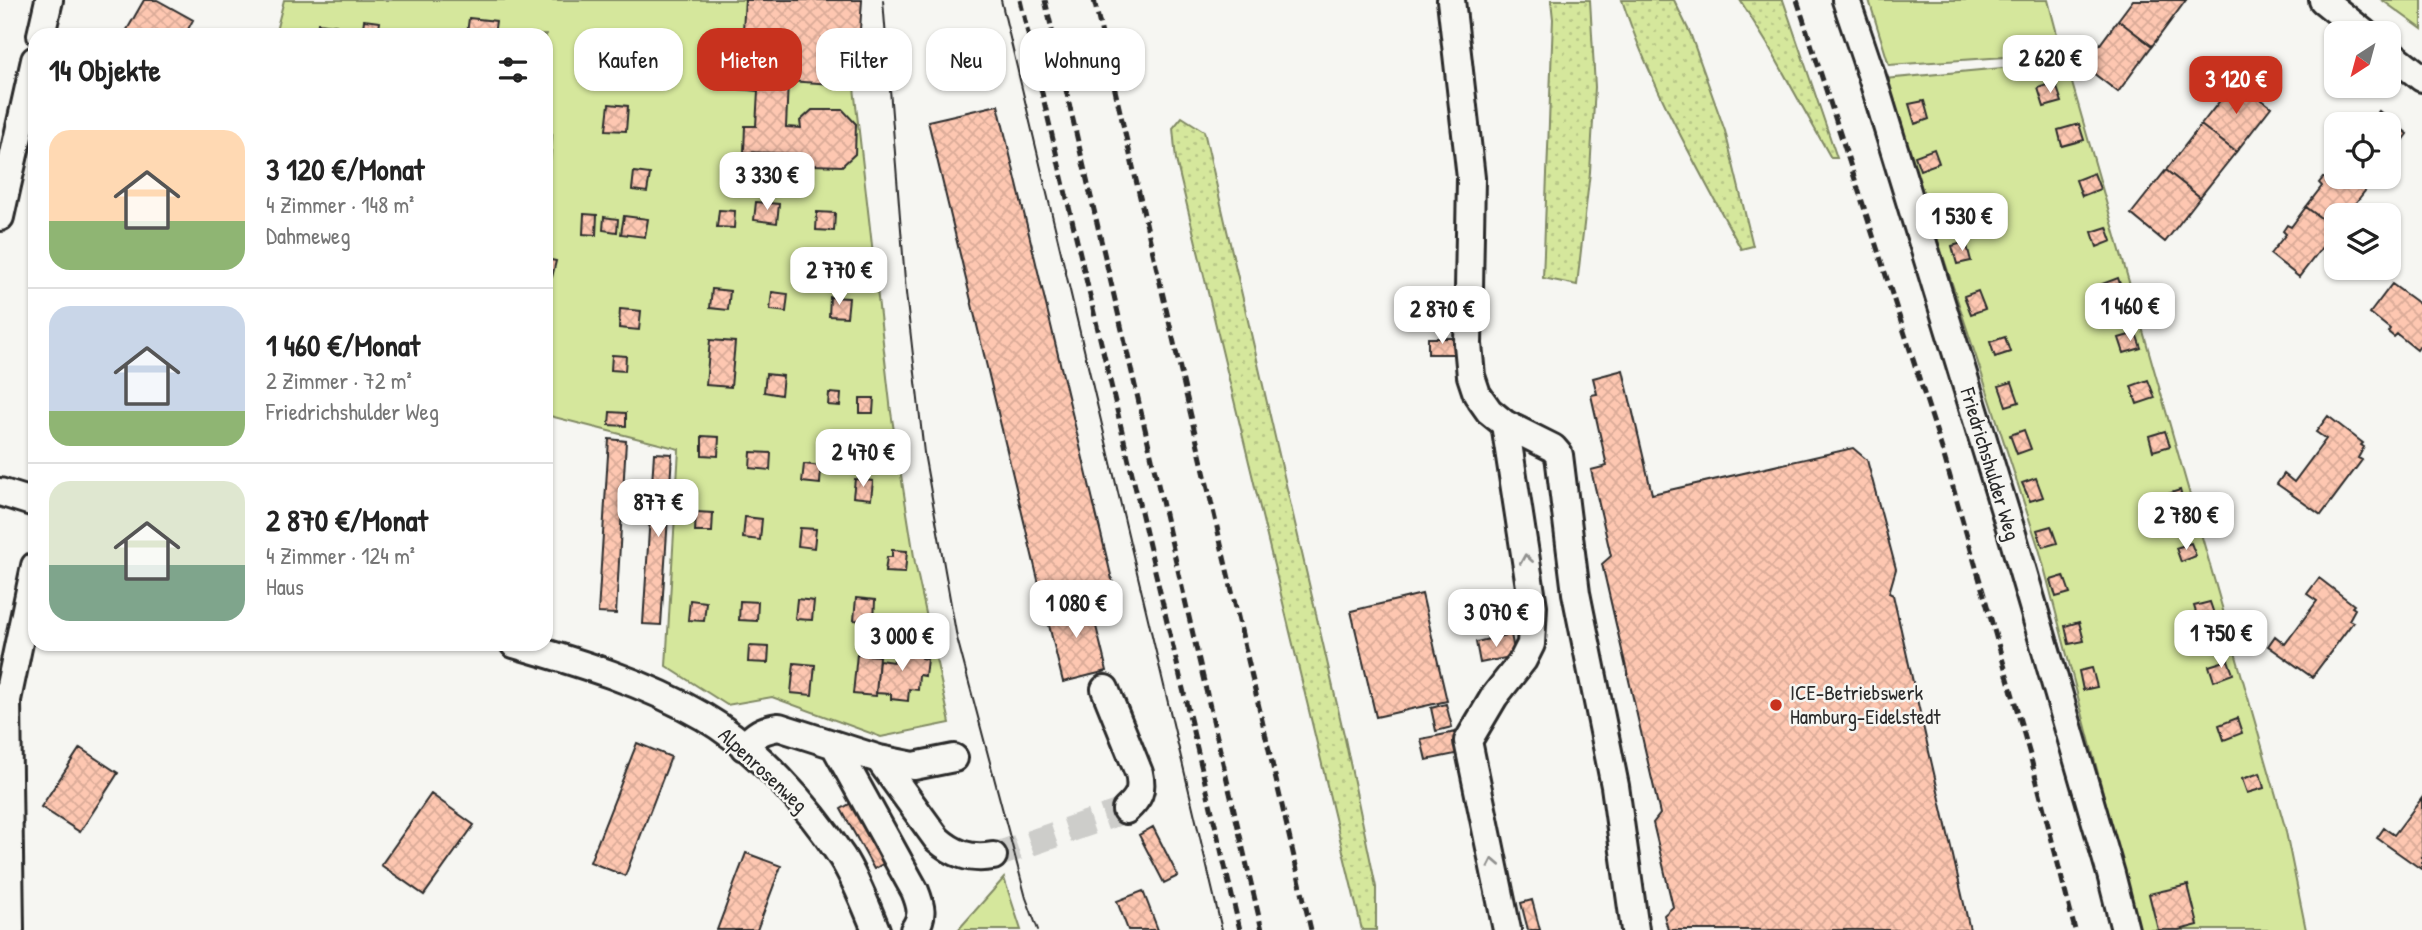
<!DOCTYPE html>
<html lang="de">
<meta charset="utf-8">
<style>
:root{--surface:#fff;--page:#f6f6f6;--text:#222;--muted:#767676;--line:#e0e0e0;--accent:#c8321e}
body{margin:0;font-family:"Patrick Hand",sans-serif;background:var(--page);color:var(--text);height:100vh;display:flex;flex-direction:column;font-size:26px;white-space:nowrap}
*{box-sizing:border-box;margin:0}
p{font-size:23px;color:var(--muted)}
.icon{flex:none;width:38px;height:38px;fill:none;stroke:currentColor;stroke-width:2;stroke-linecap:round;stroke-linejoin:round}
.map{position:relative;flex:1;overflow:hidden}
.side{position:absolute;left:28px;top:28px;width:525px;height:623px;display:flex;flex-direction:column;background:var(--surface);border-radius:21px;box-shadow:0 2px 5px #0004}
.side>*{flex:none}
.hud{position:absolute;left:574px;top:28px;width:665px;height:63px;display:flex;gap:14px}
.needle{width:46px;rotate:216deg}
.buttons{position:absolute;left:2324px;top:21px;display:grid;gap:14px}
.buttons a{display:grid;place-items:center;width:77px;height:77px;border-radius:14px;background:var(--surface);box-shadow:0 2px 5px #0004;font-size:35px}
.price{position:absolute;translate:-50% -60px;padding:0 16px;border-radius:14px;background:#fff;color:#222;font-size:23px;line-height:46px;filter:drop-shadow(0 2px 4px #0008)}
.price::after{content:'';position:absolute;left:50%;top:42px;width:21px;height:16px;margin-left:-10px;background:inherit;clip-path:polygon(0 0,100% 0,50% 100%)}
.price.active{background:var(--accent);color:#fff}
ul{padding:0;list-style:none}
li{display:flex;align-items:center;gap:21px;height:175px;padding:0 21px}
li+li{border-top:2px solid var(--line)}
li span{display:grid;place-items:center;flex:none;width:196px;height:140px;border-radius:21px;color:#555}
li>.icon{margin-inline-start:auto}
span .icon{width:84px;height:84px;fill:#fffc;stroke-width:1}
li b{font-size:30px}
h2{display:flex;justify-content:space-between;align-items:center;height:84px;padding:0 21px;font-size:30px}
.tag{padding:0 24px;border-radius:21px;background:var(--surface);box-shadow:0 2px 5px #0004;font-size:24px;line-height:63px}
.tag.active{background:var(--accent);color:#fff}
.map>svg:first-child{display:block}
.grass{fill:url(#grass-dots);stroke:#808964;stroke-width:2}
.green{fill:#d5e79c;stroke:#808964;stroke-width:2}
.building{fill:url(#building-cross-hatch);stroke:#2b2b2b;stroke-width:2}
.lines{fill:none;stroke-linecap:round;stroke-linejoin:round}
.minor-tunnel{stroke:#cdcdca;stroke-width:26;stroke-dasharray:26 13;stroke-linecap:butt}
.minor-casing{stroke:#2b2b2b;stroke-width:32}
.minor{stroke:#f6f6f2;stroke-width:26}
.tram{stroke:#2b2b2b;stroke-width:2}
.rail{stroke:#2b2b2b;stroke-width:5;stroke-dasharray:10 5;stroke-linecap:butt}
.oneway{stroke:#90908e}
.poi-dot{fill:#c8321e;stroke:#f6f6f2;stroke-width:2.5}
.labels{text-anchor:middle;stroke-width:5;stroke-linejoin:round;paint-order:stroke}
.street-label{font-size:21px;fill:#2b2b2b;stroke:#f6f6f2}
.poi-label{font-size:21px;fill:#2b2b2b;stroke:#f6f6f2;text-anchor:start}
</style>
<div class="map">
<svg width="2422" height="930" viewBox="0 0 2422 930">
<defs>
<pattern id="grass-dots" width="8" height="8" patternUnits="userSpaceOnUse" patternTransform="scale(1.75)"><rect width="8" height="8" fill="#d5e79c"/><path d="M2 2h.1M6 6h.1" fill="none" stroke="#b7c687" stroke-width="1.8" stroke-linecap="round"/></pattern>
<pattern id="building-cross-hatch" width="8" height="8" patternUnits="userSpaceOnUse" patternTransform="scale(1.75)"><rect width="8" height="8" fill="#fec7b1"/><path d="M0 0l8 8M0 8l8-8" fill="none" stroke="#daab98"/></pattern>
</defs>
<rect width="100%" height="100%" fill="#f6f6f2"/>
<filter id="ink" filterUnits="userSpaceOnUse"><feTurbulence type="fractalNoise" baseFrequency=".0143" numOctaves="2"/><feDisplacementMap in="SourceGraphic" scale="14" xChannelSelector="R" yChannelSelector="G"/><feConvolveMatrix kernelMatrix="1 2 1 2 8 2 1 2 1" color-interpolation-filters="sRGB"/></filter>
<g filter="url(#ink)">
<path class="grass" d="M1551 0H1590L1595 87 1590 172 1577 285 1543 278 1553 19Z
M1622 0H1674L1690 33 1725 131 1753 246 1741 249C1698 168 1651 88 1622 0Z
M1740 0H1783L1837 158H1831L1768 45Z
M1182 117 1204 131 1345 739 1376 887V930H1362L1176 160 1173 128Z"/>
<path class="green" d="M284 0H844L891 412 915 563 950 723 881 737 772 697 727 705 666 666 679 449 546 415V35H275Z
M1869 0H2048L2062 53 1889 65Z
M2382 0H2422V29Z
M2066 62 2285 827 2306 930H2139L2040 552 1885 79Z
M1004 878 1021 930H958Z"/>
<path class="building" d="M144 0H157L193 20 185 35H124Z
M745 0H862L859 44 845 42 835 51 833 84 788 81 786 127 801 128 800 121 812 110H843L856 124 855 154 842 166 812 165 801 154 744 152 745 126H756L758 91 739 89Z
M2133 0H2186L2152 46 2118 20Z
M469 18 496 21 494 35 467 34Z
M364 20 380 22 378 35H362Z
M2118 20 2152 46 2118 92 2084 66Z
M318 23 336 25 334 35H316Z
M641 37 658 38 657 56H641Z
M608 43 623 44 620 70 606 68Z
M2236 80 2271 107 2236 152 2201 125Z
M2055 82 2062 102 2044 107 2038 88Z
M1924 101 1929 119 1915 124 1909 104Z
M609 104 628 106 626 131 606 130Z
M998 105 1115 592 1045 609 928 121Z
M2379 111 2408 134 2389 160V124H2369Z
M2079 124 2084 140 2062 146 2058 130Z
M2201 125 2236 152 2200 197 2166 170Z
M546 135H552L550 161H546Z
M1934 149 1939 163 1920 170 1915 156Z
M2336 167V177H2365L2372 182 2346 215H2336V229L2306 207 2322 186 2319 183 2323 178 2327 179Z
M2166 170 2200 197 2165 242 2131 214Z
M634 172 650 174 647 192 632 190Z
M2094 173 2100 189 2082 196 2076 180Z
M1947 195 1955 213 1941 219 1934 200Z
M756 202 779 204 777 223 754 220Z
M2306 207 2336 229 2299 277 2270 254 2286 234 2283 231 2287 225 2291 227Z
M719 210 735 211 734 228 717 227Z
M817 212 835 213 834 231 816 230Z
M584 214 597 215 596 235 583 234Z
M624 216 648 219 645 237 621 234Z
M604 217 618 219 617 232 603 230Z
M2107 227 2112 241 2097 247 2092 232Z
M1966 242 1971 261 1957 264 1952 246Z
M546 259 556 261 552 277 546 276Z
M2118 278 2123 293 2107 299 2102 284Z
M2392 284 2422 306V343L2417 350 2397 334 2394 337 2388 332 2390 329 2370 313Z
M712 289 730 291 728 310 710 308Z
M1978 291 1985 309 1971 314 1964 296Z
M772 292 788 294 786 312 770 310Z
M830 297 849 298 847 317 829 316Z
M620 309 641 311 639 330 619 328Z
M2136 333 2141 348 2124 353 2119 338Z
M2005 337 2010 352 1995 357 1990 342Z
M1428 338H1455V354H1428Z
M710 340 735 342 731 387 706 385Z
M612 355 626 356 625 371 611 370Z
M1623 370 1652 494 1853 448 1867 460 1896 569 1889 593 1893 595 1970 930H1668L1664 915 1673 907 1653 823 1660 814 1602 564 1611 556 1591 470 1607 466 1591 395 1597 394 1593 378Z
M766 374 783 376 781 395 764 392Z
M2148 380 2155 398 2137 404 2131 386Z
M2012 382 2019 402 2006 406 1999 386Z
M829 393 841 394 840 406 828 405Z
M860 398H874L873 413H860Z
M610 412 626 413V426L609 425Z
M2328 416 2363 443 2361 445 2364 447 2358 458 2362 460 2321 515 2277 484 2284 474 2294 482 2326 439 2316 432Z
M2024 430 2031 449 2017 454 2010 435Z
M2165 431 2170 446 2153 451 2149 436Z
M702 436 719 437 718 456 702 455Z
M609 439 626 441 616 614 598 613Z
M751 452 771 453 770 470 750 468Z
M654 453 672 454 661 625 643 624Z
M804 464 821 466 820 484 802 482Z
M2036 478 2043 497 2030 501 2022 483Z
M855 479 873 481 871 499 853 497Z
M2180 490 2184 505 2166 511 2162 496Z
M696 512 713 513 712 532H695Z
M745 517 762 519 760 540 743 538Z
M2051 526 2057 543 2043 547 2037 530Z
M800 528 816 529 814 548 798 546Z
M2191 543 2196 556 2181 562 2176 548Z
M892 550 907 551 905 573 885 572 887 557H892Z
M2064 576 2070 593 2056 597 2051 580Z
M2319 578 2354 605 2352 607 2355 609 2349 620 2353 622 2312 677 2268 646 2275 636 2285 644 2317 601 2307 594Z
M1422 594 1447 701 1376 717 1351 611Z
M856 598 875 600 874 622 854 620Z
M1089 598 1107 671 1063 682 1045 609Z
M797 599 814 601 812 620 795 619Z
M690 600 706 602 704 621 688 620Z
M740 601 758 602 757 621 739 620Z
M2210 602 2215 617 2199 622 2194 606Z
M2079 622 2084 641 2069 644 2065 626Z
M1511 634 1515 656 1480 663 1476 642Z
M902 642 922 644 921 658 927 659 925 676 919 675 918 690 909 689 908 701 891 699V694L876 693 879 660 893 662 895 657 901 658Z
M749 646 769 647 768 663 748 662Z
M857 654 879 656 876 696 853 694Z
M2228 660 2233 674 2214 681 2209 666Z
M794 663 815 665 812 695 791 693Z
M2092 668 2097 687 2083 690 2079 671Z
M1446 704 1452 727 1436 731 1431 708Z
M2237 718 2242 733 2224 740 2219 725Z
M1456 732 1460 753 1426 760 1421 739Z
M637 743 671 757 625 876 590 862Z
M80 748 118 773 80 832 41 807Z
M2260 773 2264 788 2247 793 2242 779Z
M431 794 474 825 424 895 381 865Z
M2422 798V868L2421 869 2377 838 2384 828 2394 835Z
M853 802 886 862 874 869 841 809Z
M1153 827 1178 876 1164 883 1139 835Z
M746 853 781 866 757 930H717Z
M2188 885 2198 925 2179 930H2158L2149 894Z
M1143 891 1158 930H1128L1117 901Z
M1532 900 1540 930H1528L1521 903Z"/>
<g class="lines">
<path class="minor-tunnel" d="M993 856 1126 810"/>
<g class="minor-casing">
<path id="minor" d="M1451 0 1471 178 1468 344 1471 376 1477 394 1489 411 1505 424 1553 448 1559 455 1576 593 1615 786 1635 930
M1846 0 1872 77 2012 534 2111 874 2125 930
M2323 0 2364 33
M41 35 49 0
M2389 52 2422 78
M0 217 35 60
M1505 424 1533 606 1531 644 1523 660 1494 697 1468 741 1507 930
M0 492 35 503
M514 644C580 663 644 682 704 717 757 748 808 806 842 857 856 879 866 906 876 930
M1105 689 1139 773C1143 791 1139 798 1126 810
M835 746 915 891C921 906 924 916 914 930
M744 747C755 734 763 729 779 727L879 759 914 766 954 758
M879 759 937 839C954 854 970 860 993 856
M10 930 7 700 35 566"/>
</g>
<use href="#minor" class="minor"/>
<path class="tram" d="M883 0 906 293 924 453 957 638 1026 898 1038 930
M1001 0 1222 930"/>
<path class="rail" d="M1020 0 1240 930
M1045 0 1262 930
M1094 0 1311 930
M1797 0 1942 449 2030 755 2075 930"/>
</g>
<defs><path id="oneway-chevron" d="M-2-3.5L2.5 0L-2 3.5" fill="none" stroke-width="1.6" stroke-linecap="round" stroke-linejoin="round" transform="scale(1.75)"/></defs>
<g class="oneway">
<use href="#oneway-chevron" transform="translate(1526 559) rotate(-99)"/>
<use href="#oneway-chevron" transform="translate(1493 863) rotate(-101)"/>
</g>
</g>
<circle class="poi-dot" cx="1776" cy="705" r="7"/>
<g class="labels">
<g class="street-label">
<text transform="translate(1990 464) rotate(73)" y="7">Friedrichshulder Weg</text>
<text transform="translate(763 770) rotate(43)" y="7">Alpenrosenweg</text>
</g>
<g class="poi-label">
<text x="1790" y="700">ICE-Betriebswerk<tspan x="1790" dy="24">Hamburg-Eidelstedt</tspan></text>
</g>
</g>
</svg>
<div class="buttons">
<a><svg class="needle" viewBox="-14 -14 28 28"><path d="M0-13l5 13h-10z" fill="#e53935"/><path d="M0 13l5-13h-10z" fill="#767676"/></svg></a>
<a><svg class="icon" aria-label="locate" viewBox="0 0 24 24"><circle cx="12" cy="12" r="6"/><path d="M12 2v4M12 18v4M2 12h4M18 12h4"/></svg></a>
<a><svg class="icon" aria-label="layers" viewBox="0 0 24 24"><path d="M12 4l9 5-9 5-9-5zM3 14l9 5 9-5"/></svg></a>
</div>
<b class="price" style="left:2050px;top:95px">2 620 €</b>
<b class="price active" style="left:2236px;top:116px">3 120 €</b>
<b class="price" style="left:767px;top:212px">3 330 €</b>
<b class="price" style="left:1962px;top:253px">1 530 €</b>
<b class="price" style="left:839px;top:307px">2 770 €</b>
<b class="price" style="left:2130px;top:343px">1 460 €</b>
<b class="price" style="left:1442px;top:346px">2 870 €</b>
<b class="price" style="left:863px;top:489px">2 470 €</b>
<b class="price" style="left:658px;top:539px">877 €</b>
<b class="price" style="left:2186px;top:552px">2 780 €</b>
<b class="price" style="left:1076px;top:640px">1 080 €</b>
<b class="price" style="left:1496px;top:649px">3 070 €</b>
<b class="price" style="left:2221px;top:670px">1 750 €</b>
<b class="price" style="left:902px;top:673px">3 000 €</b>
<div class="hud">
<a class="tag">Kaufen</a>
<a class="tag active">Mieten</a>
<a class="tag">Filter</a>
<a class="tag">Neu</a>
<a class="tag">Wohnung</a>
</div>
<section class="side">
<h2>14 Objekte<svg class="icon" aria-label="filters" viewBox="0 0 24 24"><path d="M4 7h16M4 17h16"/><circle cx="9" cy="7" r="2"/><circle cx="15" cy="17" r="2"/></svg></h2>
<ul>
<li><span style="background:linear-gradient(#ffd9b3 65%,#8fb573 0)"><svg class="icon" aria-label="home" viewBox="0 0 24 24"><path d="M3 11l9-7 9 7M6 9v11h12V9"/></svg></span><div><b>3 120 €/Monat</b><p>4 Zimmer · 148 m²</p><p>Dahmeweg</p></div></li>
<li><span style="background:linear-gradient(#c9d6e8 75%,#8fb573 0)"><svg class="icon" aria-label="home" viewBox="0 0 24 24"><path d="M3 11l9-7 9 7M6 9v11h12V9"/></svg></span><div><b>1 460 €/Monat</b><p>2 Zimmer · 72 m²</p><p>Friedrichshulder Weg</p></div></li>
<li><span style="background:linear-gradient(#dfe7d0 60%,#7fa58c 0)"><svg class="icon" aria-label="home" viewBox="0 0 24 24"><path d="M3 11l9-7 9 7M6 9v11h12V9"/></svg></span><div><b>2 870 €/Monat</b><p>4 Zimmer · 124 m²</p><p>Haus</p></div></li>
</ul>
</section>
</div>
